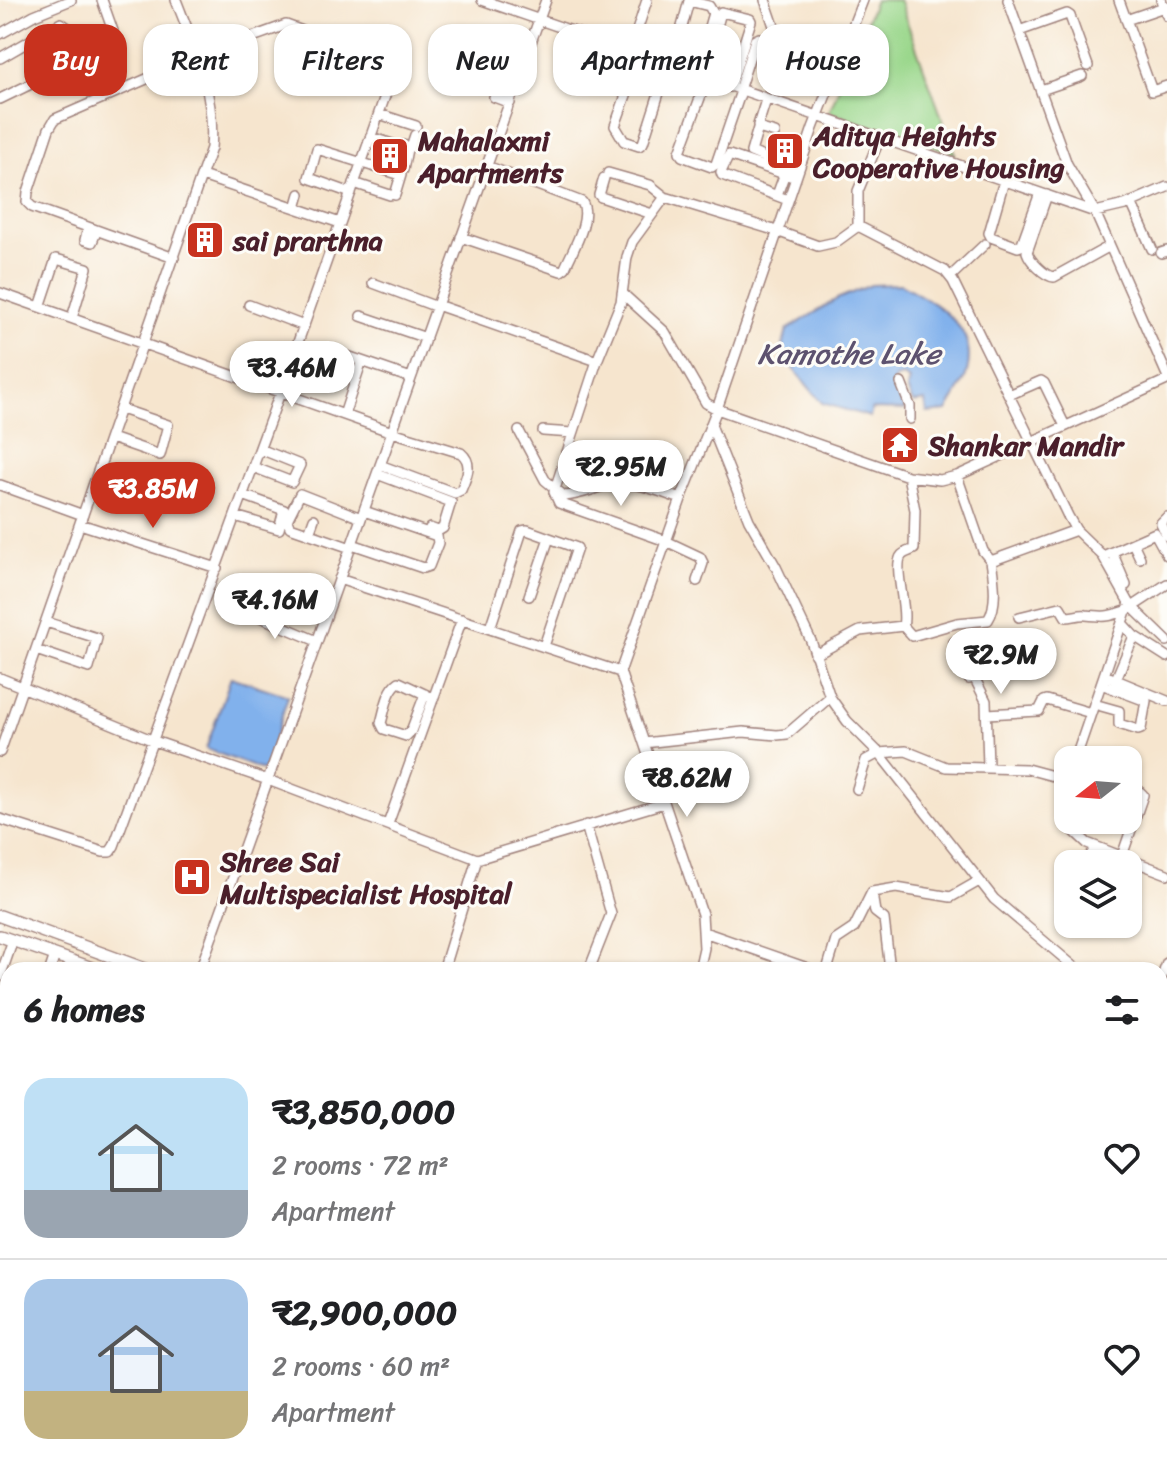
<!DOCTYPE html>
<meta charset="utf-8">
<style>
:root{--surface:#fff;--page:#f2f2f2;--text:#202124;--muted:#757577;--line:#e0e0e0;--accent:#c8321e}
body{margin:0;font-family:Sriracha,sans-serif;background:var(--page);color:var(--text);height:100vh;display:flex;flex-direction:column;font-size:30px;white-space:nowrap}
*{box-sizing:border-box;margin:0}
p{font-size:26px;color:var(--muted)}
.icon{flex:none;width:44px;height:44px;fill:none;stroke:currentColor;stroke-width:2;stroke-linecap:round;stroke-linejoin:round}
.map{position:relative;flex:1;overflow:hidden}
.details{position:absolute;left:0px;top:962px;width:1168px;height:512px;display:flex;flex-direction:column;background:var(--surface);border-radius:24px 24px 0 0;box-shadow:0 2px 6px #0004}
.details>*{flex:none}
.banner{position:absolute;left:24px;top:24px;width:1120px;height:72px;display:flex;gap:16px}
.needle{width:52px;rotate:253deg}
.tools{position:absolute;left:1054px;top:746px;display:grid;gap:16px}
.tools a{display:grid;place-items:center;width:88px;height:88px;border-radius:16px;background:var(--surface);box-shadow:0 2px 6px #0004;font-size:40px}
.price{position:absolute;translate:-50% -68px;padding:0 18px;border-radius:28px;background:#fff;color:#222;font-size:26px;line-height:52px;filter:drop-shadow(0 2px 4px #0008)}
.price::after{content:'';position:absolute;left:50%;top:48px;width:24px;height:18px;margin-left:-12px;background:inherit;clip-path:polygon(0 0,100% 0,50% 100%)}
.price.on{background:var(--accent);color:#fff}
ul{padding:0;list-style:none}
li{display:flex;align-items:center;gap:24px;height:200px;padding:0 24px}
li+li{border-top:2px solid var(--line)}
li span{display:grid;place-items:center;flex:none;width:224px;height:160px;border-radius:24px;color:#555}
li>.icon{margin-inline-start:auto}
span .icon{width:96px;height:96px;fill:#fffc;stroke-width:1}
li b{font-size:34px}
h2{display:flex;justify-content:space-between;align-items:center;height:96px;padding:0 24px;font-size:34px}
.tag{padding:0 28px;border-radius:24px;background:var(--surface);box-shadow:0 2px 6px #0004;font-size:28px;line-height:72px}
.tag.on{background:var(--accent);color:#fff}
.map>svg:first-child{display:block}
.green{fill:#9ad78b;stroke:#727b5b;stroke-width:2}
.water{fill:#81b1ec;stroke:#66688c;stroke-width:2}
.lines{fill:none;stroke-linecap:round;stroke-linejoin:round}
.minor-casing{stroke:#a0827c;stroke-width:12}
.major-casing{stroke:#a0827c;stroke-width:14}
.minor{stroke:#fff;stroke-width:9}
.major{stroke:#fff;stroke-width:11}
.labels{text-anchor:middle;stroke-width:6;stroke-linejoin:round;paint-order:stroke}
.poi-label{font-size:28px;font-weight:bold;fill:#4a1f2b;stroke:#fdfcf7;text-anchor:start}
.water-label{font-size:30px;font-style:italic;fill:#5d526f;stroke:#fdfcf7}
</style>
<div class="map">
<svg width="1167" height="1474" viewBox="0 0 1167 1474">
<rect width="100%" height="100%" fill="#fdfcf7"/>
<filter id="ink" filterUnits="userSpaceOnUse"><feTurbulence type="fractalNoise" baseFrequency=".0125" numOctaves="2"/><feDisplacementMap in="SourceGraphic" scale="16" xChannelSelector="R" yChannelSelector="G"/><feConvolveMatrix kernelMatrix="1 2 1 2 8 2 1 2 1" color-interpolation-filters="sRGB"/></filter>
<filter id="wash" filterUnits="userSpaceOnUse"><feTurbulence type="fractalNoise" baseFrequency=".006" numOctaves="4" result="noise"/><feDisplacementMap in="SourceGraphic" scale="32" xChannelSelector="R" yChannelSelector="G"/><feGaussianBlur stdDeviation="1.8" result="paint"/><feColorMatrix in="noise" values="0 0 0 0 0 0 0 0 0 0 0 0 0 0 0 0 0 1.4 0 .05"/><feComposite in="paint" operator="in"/></filter>
<g filter="url(#wash)">
<rect width="100%" height="100%" fill="#f6e5ce"/>
<path class="green" d="M875 0H899L955 154 829 112Z
M0 1352 8 1354V1457L2 1474H0Z
M1160 1377 1167 1380V1474H1019L1022 1466H1160Z
M48 1466H229L226 1474H45Z"/>
<path class="water" d="M901 284C935 304 979 325 967 372 964 385 953 399 947 411L927 413 925 401 913 403 907 389 909 380 903 376 895 378 893 385 900 391 905 410 872 409 870 417 822 403 781 354 787 330 837 299 871 285Z
M231 677 288 696 265 771 206 749Z"/>
</g>
<g filter="url(#ink)">
<g class="lines">
<g class="minor-casing">
<path id="minor" d="M102 0 113 31
M482 0 1095 212 1125 205 1167 187
M765 0 775 29 779 33 798 30 810 48 839 62
M1008 0 1067 164 1095 212 1167 375
M1119 0 1152 91 1167 86
M1161 0 1167 16
M1126 20 1167 6
M1019 31 1067 14 1070 16 1088 66
M0 34 34 15 71 0
M630 52 647 0
M824 55 832 42
M640 56 615 126 624 141 639 146 643 143 668 65
M0 58 61 23 68 28 79 53 76 62 0 99
M671 67 689 1 709 6 713 13 695 75
M703 78 721 12 750 19 751 21 730 87
M707 79 680 152 682 156 712 167 716 164 741 91
M739 90 755 40 759 38 783 46 786 57C794 61 798 60 805 55L836 67
M1041 90 1082 76
M494 97 510 103
M379 114 416 126
M758 125 766 100
M775 133 758 128 751 152 794 170
M371 137 407 149 403 170 395 169
M401 145 411 147 415 135
M608 173 650 185 665 197
M202 176 340 223
M604 178 599 195 601 197 652 214
M1004 181 989 233 991 237 1018 247 1021 246 1040 193
M354 183 390 195
M351 193 309 178 317 149 401 175 395 195
M777 195 785 173
M1047 195 1027 252C1030 261 1044 276 1054 277L1110 246
M788 200 722 175 721 172 729 155 796 178
M1131 202 1152 249
M296 208 300 194
M858 226V191L880 138
M88 228 85 240 92 242 96 232
M461 237 561 271 565 268C572 251 592 219 582 202L487 166
M1161 253 1167 251
M950 277 985 244
M373 283 437 307
M0 293 392 432 461 453C474 464 466 477 461 490L455 493 380 465
M622 293 665 332 706 403 717 409 908 476 940 480 957 476 1167 380
M249 305 304 326
M437 305 597 361
M40 307 56 259 87 268 72 318
M361 316 426 338
M347 356 411 378
M901 383 910 406V419
M1009 395 1041 381 1044 383 1065 426
M344 415 360 366
M711 425 749 520 776 567 811 641 830 697 847 721 879 753 906 751 946 767 1027 769 1068 780
M519 431 545 480 564 496C580 495 592 489 607 485 634 479 657 491 681 499
M543 431 573 433
M111 438 160 455 168 425 121 409
M253 467 292 482 300 465 260 449
M377 474 451 502 443 528 438 531 430 528
M957 476 983 551 991 561 1076 530
M0 485 83 515
M235 516 279 529 284 510 243 495
M1167 517 1161 523 1167 536
M80 524 217 568
M309 533 314 519
M1133 543 1140 558
M352 544 423 568 429 566 438 543 437 536 364 511
M351 548 290 527 287 520 300 494 361 518
M1112 552 1126 585
M1103 556 1155 533 1167 555
M339 579 620 672
M697 581 703 563 700 557 666 541 559 503 554 492 597 361 621 302 627 257 632 242 665 197 777 231 818 246 836 242 858 226 945 271 953 281 1068 516 1076 530 1103 556 1131 606 1167 641
M529 596 549 538
M246 611 317 641
M1019 617 1060 607 1066 617C1073 617 1080 614 1086 615 1105 617 1107 617 1126 611
M1122 623 1134 636 1167 657
M903 626 912 636 957 623 988 620C998 605 994 579 991 561
M490 628 522 531 527 530 577 548 544 646
M954 642 969 679 974 677 986 701 988 767
M36 650 89 668 97 638 46 622
M815 655 860 631 903 626C908 608 892 565 902 555 905 552 910 551 914 549L915 510 908 476
M1104 675 1167 701
M0 678 154 741 268 780 477 859 664 803
M1116 679 1134 636
M425 694 411 731 406 736 384 729 381 723C385 710 387 690 399 682L433 698
M1094 704 1119 711V724L1138 730 1141 729 1146 701 1101 684
M987 714 1039 711 1044 701 1047 700 1091 713
M644 743 743 732 777 735 787 734 830 697
M0 752 211 148C216 95 195 49 176 0
M1075 760 1126 611 1167 584
M857 789 866 760 879 753 994 899 1078 970
M0 819 103 852H110L114 846 280 393 396 65 286 25 197 57 55 119 49 129 28 192 27 202 32 207 174 258
M1071 820 1074 831 1087 843 1167 874
M388 824 462 619
M586 825 611 914 589 970
M1122 856 1143 795 1140 792 1128 788
M1084 864 1097 847 1094 846
M872 894 875 912 884 919 890 970
M704 932 813 970
M50 970 55 955
M200 970 546 0
M452 970 445 964 477 859
M699 970 704 948 702 914 620 672 681 499 717 409 813 128 863 0
M827 970 836 940 854 928 872 892 896 888 951 897 979 881
M0 977 13 940
M1160 982 1167 963
M0 1057 8 1062
M1160 1092 1167 1095
M0 1106 8 1084
M1160 1125 1167 1107
M1160 1141 1167 1144
M0 1152 8 1155
M0 1344 8 1347
M522 1466 558 1474
M19 1474 22 1466
M245 1474 249 1466
M342 1474 345 1466
M513 1474 515 1466
M629 1474 631 1466
M700 1474 703 1466
M788 1474 791 1466
M978 1474 981 1466
M1000 1474 1003 1466"/>
</g>
<g class="major-casing">
<path id="major" d="M0 916 148 970
M0 936 98 970
M1160 1338 1167 1340
M1160 1355 1167 1357"/>
</g>
<use href="#minor" class="minor"/>
<use href="#major" class="major"/>
</g>
</g>
<defs>
<g id="building-square" transform="scale(2)"><rect x="-9" y="-9" width="18" height="18" rx="4" fill="#c8321e" stroke="#fdfcf7"/><path d="M-4-6H4V6H1V3H-1V6H-4ZM-2.5-4.3h1.7v1.8h-1.7ZM.8-4.3h1.7v1.8H.8ZM-2.5-1h1.7V.8h-1.7ZM.8-1h1.7V.8H.8Z" fill="#fff"/></g>
<g id="temple-square" transform="scale(2)"><rect x="-9" y="-9" width="18" height="18" rx="4" fill="#c8321e" stroke="#fdfcf7"/><path d="M0-6L5-2H3V0L6.5 2.5H4V6H1.5V3h-3V6H-4V2.5H-6.5L-3 0V-2H-5Z" fill="#fff"/></g>
<g id="hospital-square" transform="scale(2)"><rect x="-9" y="-9" width="18" height="18" rx="4" fill="#c8321e" stroke="#fdfcf7"/><path d="M-5-5h3v3.5h4V-5h3V5h-3V1.5h-4V5h-3Z" fill="#fff"/></g>
</defs>
<g fill-rule="evenodd">
<use href="#building-square" x="785" y="151"/>
<use href="#building-square" x="390" y="156"/>
<use href="#building-square" x="205" y="240"/>
<use href="#temple-square" x="900" y="445"/>
<use href="#hospital-square" x="192" y="877"/>
</g>
<g class="labels">
<g class="poi-label">
<text x="813" y="145">Aditya Heights<tspan x="813" dy="32">Cooperative Housing</tspan></text>
<text x="418" y="150">Mahalaxmi<tspan x="418" dy="32">Apartments</tspan></text>
<text x="233" y="250">sai prarthna</text>
<text x="928" y="455">Shankar Mandir</text>
<text x="220" y="871">Shree Sai<tspan x="220" dy="32">Multispecialist Hospital</tspan></text>
</g>
<g class="water-label">
<text x="849" y="364">Kamothe Lake</text>
</g>
</g>
</svg>
<div class="tools">
<a><svg class="needle" viewBox="-14 -14 28 28"><path d="M0-13l5 13h-10z" fill="#e53935"/><path d="M0 13l5-13h-10z" fill="#757577"/></svg></a>
<a><svg class="icon" aria-label="layers" viewBox="0 0 24 24"><path d="M12 4l9 5-9 5-9-5zM3 14l9 5 9-5"/></svg></a>
</div>
<b class="price" style="left:292px;top:409px">₹3.46M</b>
<b class="price" style="left:621px;top:508px">₹2.95M</b>
<b class="price on" style="left:153px;top:530px">₹3.85M</b>
<b class="price" style="left:275px;top:641px">₹4.16M</b>
<b class="price" style="left:1001px;top:696px">₹2.9M</b>
<b class="price" style="left:687px;top:819px">₹8.62M</b>
<div class="banner">
<a class="tag on">Buy</a>
<a class="tag">Rent</a>
<a class="tag">Filters</a>
<a class="tag">New</a>
<a class="tag">Apartment</a>
<a class="tag">House</a>
</div>
<section class="details">
<h2>6 homes<svg class="icon" aria-label="filters" viewBox="0 0 24 24"><path d="M4 7h16M4 17h16"/><circle cx="9" cy="7" r="2"/><circle cx="15" cy="17" r="2"/></svg></h2>
<ul>
<li><span style="background:linear-gradient(#bfe0f5 70%,#9aa5b1 0)"><svg class="icon" aria-label="home" viewBox="0 0 24 24"><path d="M3 11l9-7 9 7M6 9v11h12V9"/></svg></span><div><b>₹3,850,000</b><p>2 rooms · 72 m²</p><p>Apartment</p></div><svg class="icon" aria-label="heart" viewBox="0 0 24 24"><path d="M12 20l-8-8c-3-5 5-10 8-4 3-6 11-1 8 4z"/></svg></li>
<li><span style="background:linear-gradient(#a9c7e8 70%,#c2b280 0)"><svg class="icon" aria-label="home" viewBox="0 0 24 24"><path d="M3 11l9-7 9 7M6 9v11h12V9"/></svg></span><div><b>₹2,900,000</b><p>2 rooms · 60 m²</p><p>Apartment</p></div><svg class="icon" aria-label="heart" viewBox="0 0 24 24"><path d="M12 20l-8-8c-3-5 5-10 8-4 3-6 11-1 8 4z"/></svg></li>
</ul>
</section>
</div>
